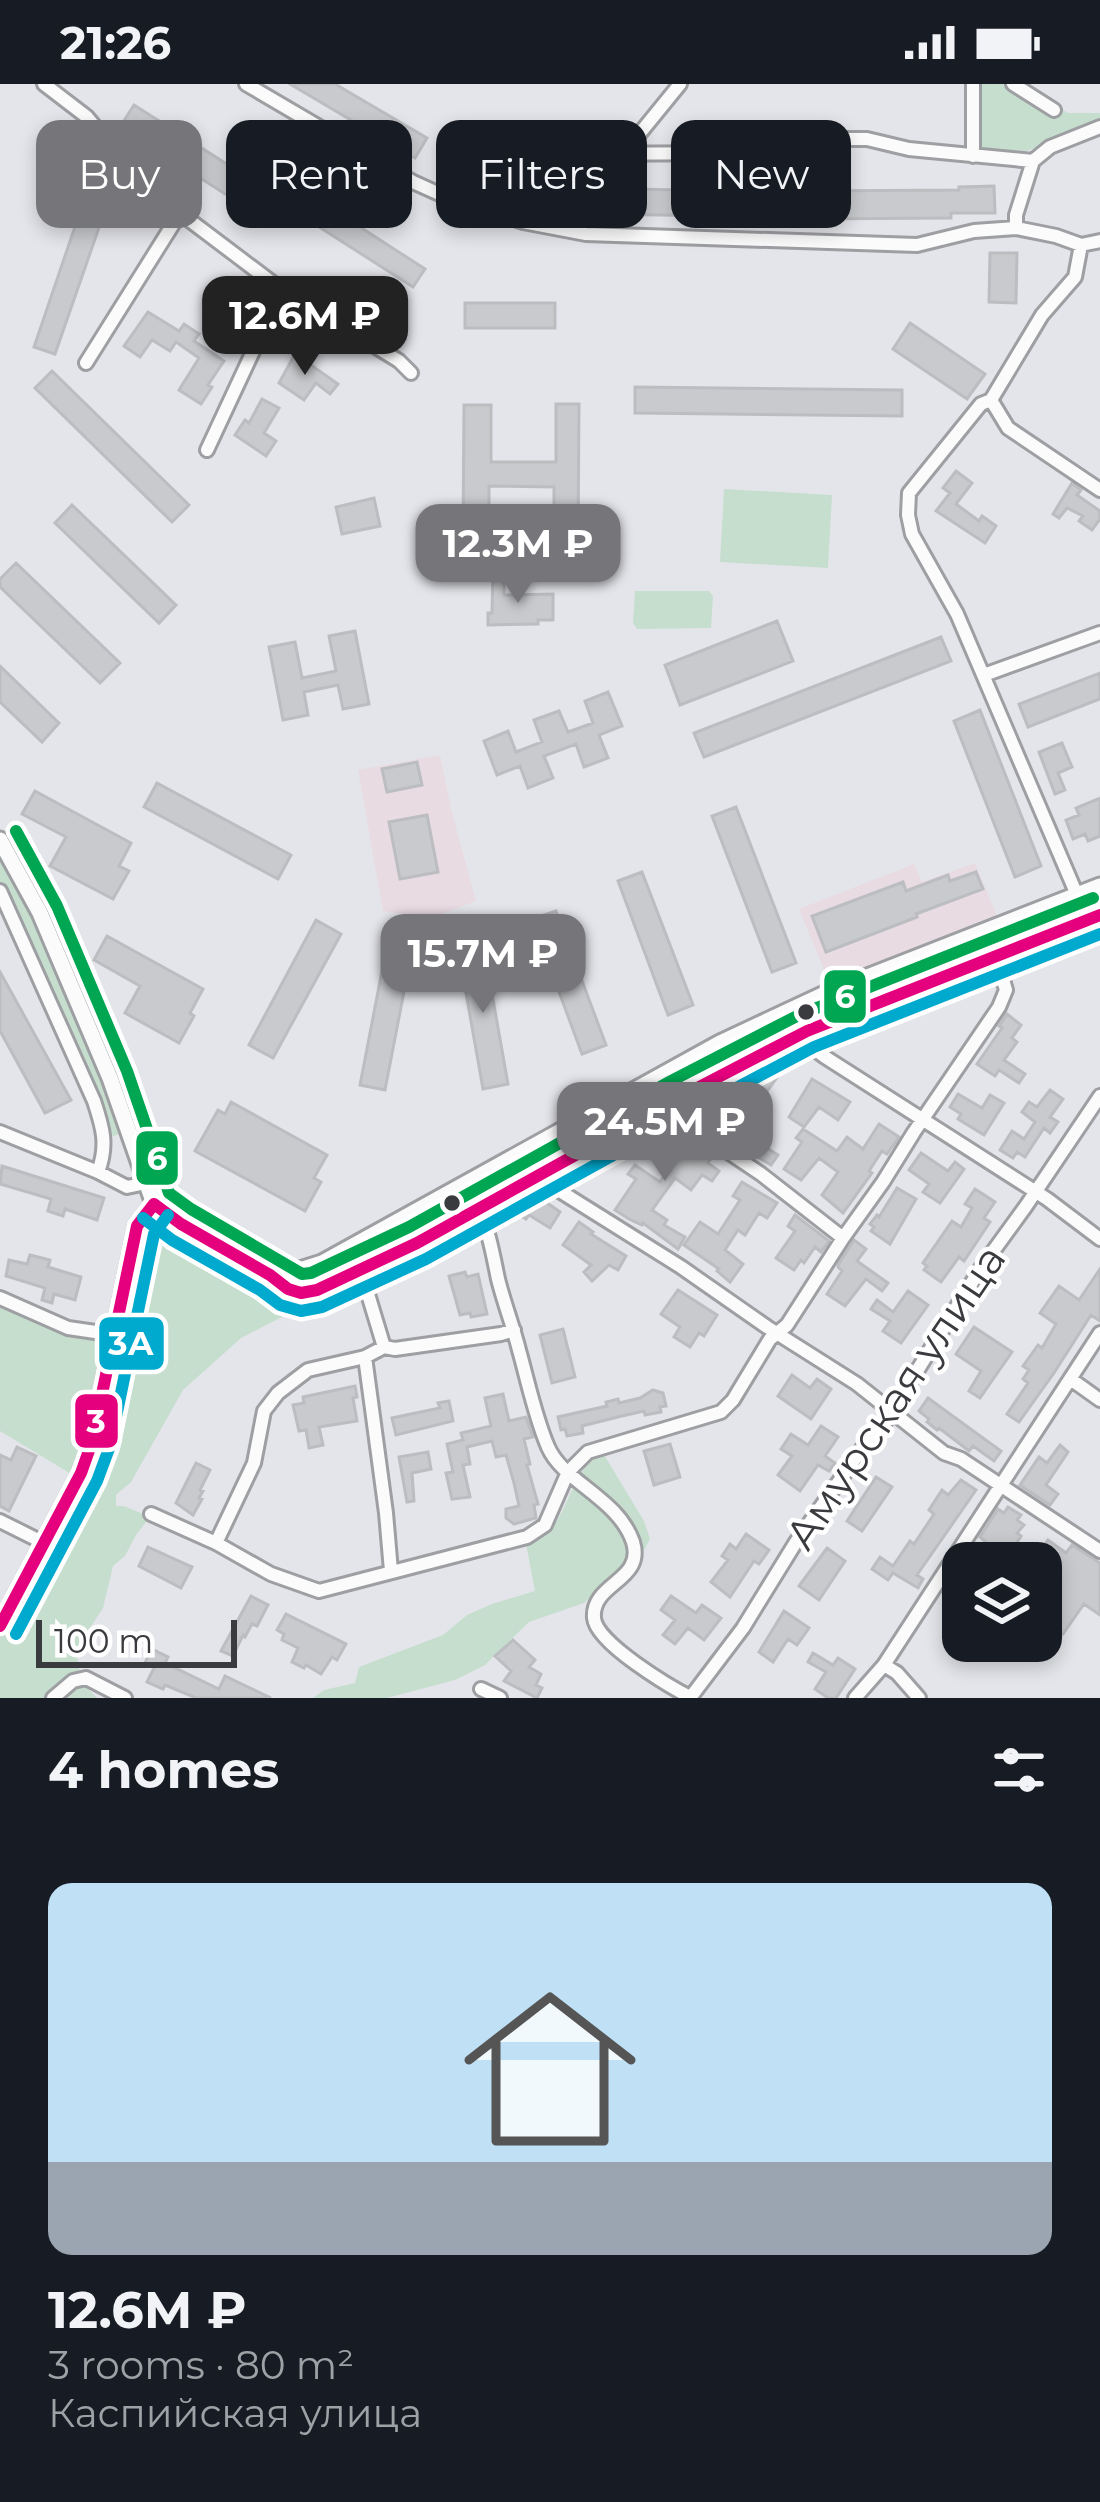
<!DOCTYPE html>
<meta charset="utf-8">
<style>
:root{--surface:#171b24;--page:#242831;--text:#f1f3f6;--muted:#9ea1a6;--line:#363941;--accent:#76767a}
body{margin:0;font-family:Montserrat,sans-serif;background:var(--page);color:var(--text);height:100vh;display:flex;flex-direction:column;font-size:45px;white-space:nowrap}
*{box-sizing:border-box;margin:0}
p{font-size:39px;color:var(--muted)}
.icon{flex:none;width:66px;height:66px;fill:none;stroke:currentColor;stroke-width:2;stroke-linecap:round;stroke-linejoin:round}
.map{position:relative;height:1614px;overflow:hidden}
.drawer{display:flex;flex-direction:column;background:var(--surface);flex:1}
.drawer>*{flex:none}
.banner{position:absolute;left:36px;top:36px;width:1029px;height:108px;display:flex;gap:24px}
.tools{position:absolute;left:942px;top:1458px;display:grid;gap:24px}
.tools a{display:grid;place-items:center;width:120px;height:120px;border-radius:24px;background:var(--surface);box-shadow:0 6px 18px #0003;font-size:60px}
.scale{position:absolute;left:36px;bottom:30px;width:201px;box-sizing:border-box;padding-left:12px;border:6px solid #3a3b3e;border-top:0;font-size:33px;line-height:42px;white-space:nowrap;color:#3a3b3e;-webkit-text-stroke:9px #fff;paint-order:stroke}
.price{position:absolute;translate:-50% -102px;padding:0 27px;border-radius:24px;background:var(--accent);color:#fff;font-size:39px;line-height:78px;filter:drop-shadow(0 3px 6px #0008)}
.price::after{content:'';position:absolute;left:50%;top:72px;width:36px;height:27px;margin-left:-18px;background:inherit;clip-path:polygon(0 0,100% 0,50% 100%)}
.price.on{background:#222;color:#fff}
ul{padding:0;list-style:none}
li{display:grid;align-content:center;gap:24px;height:636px;padding:0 48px}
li+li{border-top:3px solid var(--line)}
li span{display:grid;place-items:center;height:372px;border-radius:24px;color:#555}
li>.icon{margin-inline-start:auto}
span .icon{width:216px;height:216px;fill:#fffc;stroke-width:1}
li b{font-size:51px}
h2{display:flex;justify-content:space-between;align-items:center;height:144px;padding:0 48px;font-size:51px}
.pill{padding:0 42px;border-radius:24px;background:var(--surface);box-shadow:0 6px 18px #0003;font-size:42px;line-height:108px}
.pill.on{background:var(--accent);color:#fff}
.status{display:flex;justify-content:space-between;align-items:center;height:84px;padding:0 60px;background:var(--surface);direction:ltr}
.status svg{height:33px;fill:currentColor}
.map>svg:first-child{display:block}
.commercial{fill:#e8dbe2}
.green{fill:#c6dece}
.building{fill:#c8cacd;stroke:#bcbdc0;stroke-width:3}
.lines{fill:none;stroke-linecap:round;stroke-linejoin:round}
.minor-casing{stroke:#9e9fa2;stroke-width:18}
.tertiary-casing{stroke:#9e9fa2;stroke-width:21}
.minor{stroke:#fbfbfc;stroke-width:12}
.tertiary{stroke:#fbfbfc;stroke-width:15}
.bus-1-casing{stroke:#fff;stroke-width:21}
.bus-2-casing{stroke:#fff;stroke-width:21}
.bus-3-casing{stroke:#fff;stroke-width:21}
.bus-1{stroke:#e5007d;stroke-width:12}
.bus-2{stroke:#00a9ce;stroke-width:12}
.bus-3{stroke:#00a651;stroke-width:12}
.bus-dot{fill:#3a3b3e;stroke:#fff;stroke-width:4.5}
.labels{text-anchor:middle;stroke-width:9;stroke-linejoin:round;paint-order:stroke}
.street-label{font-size:42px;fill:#3a3b3e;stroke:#fff}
.line-badge{stroke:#fff;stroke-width:4.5}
.badge-label{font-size:33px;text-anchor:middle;font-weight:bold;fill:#fff}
</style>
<div class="status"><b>21:26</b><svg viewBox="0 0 49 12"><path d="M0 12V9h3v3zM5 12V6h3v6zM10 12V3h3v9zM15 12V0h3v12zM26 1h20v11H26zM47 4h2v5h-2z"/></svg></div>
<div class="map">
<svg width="1100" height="1614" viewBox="0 0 1100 1614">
<rect width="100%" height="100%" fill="#e4e5ea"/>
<path class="commercial" d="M440 671 451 725 476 817 431 834 383 827 358 686Z
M975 779 998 834 830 900 799 825 914 780 922 798Z"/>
<path class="green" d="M977 0H1021L1068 29H1100V38L1027 67 982 65 979 63Z
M724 405 832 411 828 484 720 478Z
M635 507H709L713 512 711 544 637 545 633 539Z
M0 770C48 857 86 948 120 1042L119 1050 114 1052 109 1050 98 1016 0 799Z
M171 1150 182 1153 294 1215 321 1213 241 1254 183 1306 131 1398 116 1411V1422H124L150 1433 136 1451 125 1472 113 1482 103 1524 76 1565 81 1598 97 1614H0V1554L54 1456 100 1358 139 1173 147 1160Z
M0 1220 66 1250 97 1256 102 1261 105 1270 85 1359 71 1390 0 1347Z
M603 1369 644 1437 650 1455 644 1466 584 1519 529 1538 485 1581 455 1596 387 1614H313L324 1606 355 1599 359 1583 443 1551 467 1531 492 1520 535 1507 526 1460C534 1455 546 1451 552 1444 571 1420 573 1384 603 1369Z"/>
<path class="building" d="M290 0H335L427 54 415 74Z
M134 21 244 91 230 113 120 43Z
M96 81 118 89 55 270 34 263Z
M264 81 425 185 413 203 252 100Z
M541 95H579V104L733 107 732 132 586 130V124H541Z
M994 102 995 129H951V134L807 135V107L959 106V103Z
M990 169H1017L1016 219 989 218Z
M465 219H555V244H465Z
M148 228 179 247 184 240 199 250 194 257 224 277 208 301 212 303 201 320 179 306 199 274 176 258 170 267 152 256 140 273 124 262Z
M910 239 985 290 967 315 893 265Z
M295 270 338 300 330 310 316 299 304 316 279 299Z
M52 287 189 421 172 438 35 304Z
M635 303 902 306V332L635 329Z
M262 315 279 324 264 349 276 357 266 372 235 351 245 336 249 339Z
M556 320H579L578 463 554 462V403L489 402V456H463L464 321H491V378H556Z
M956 387 972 399 956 420 979 437 982 432 996 442 985 459 936 427 950 409 943 404Z
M1072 399 1081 406 1077 411 1100 427V435L1092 446 1079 437 1083 432 1067 424 1059 434 1053 430Z
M374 414 380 442 342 450 336 423Z
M72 421 176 521 159 539 55 439Z
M16 479 120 579 100 599 0 503V495Z
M493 489H504V511L553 510V536H538V540L488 541V529H492Z
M777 537 793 577 680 621 665 581Z
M355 547 369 620 343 625 338 601 304 608 308 631 283 636 269 563 295 558 302 594 336 587 329 552Z
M941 553 951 577 704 673 694 649Z
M0 582 59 639 42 658 0 618Z
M1100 589V615L1028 643 1019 620Z
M608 608 622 642 599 651 608 674 584 683 576 660 544 672 553 694 528 704 520 682 497 691 484 657 508 647 516 668 542 658 534 636 559 627 568 648 593 639 585 617Z
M980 626 1041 782 1015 793 954 637Z
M1062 659 1072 683 1058 689 1065 706 1055 710 1039 668Z
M417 678 422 701 387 708 382 685Z
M157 699 291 771 278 795 144 723Z
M35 707 131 759 119 782 129 787 113 815 50 782 66 753 22 730Z
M1100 714V752L1088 757 1085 750 1073 755 1066 736 1079 731 1076 724Z
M736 723 796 879 772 888 712 732Z
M427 731 438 788 400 795 389 738Z
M642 788 693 921 668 931 618 797Z
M976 788 983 805 916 830 917 833 826 868 812 832 903 798 906 807 948 791 950 797Z
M556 827 606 961 582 970 532 835Z
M316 836 341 850 273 974 249 961Z
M107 852 203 905 190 929 194 932 179 959 125 929 140 902 94 876Z
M483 859 508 1000 483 1005 458 864Z
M387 861 412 866 385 1006 360 1001Z
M0 888 71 1016 45 1029 0 947Z
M1007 930 1021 941 1012 954 1017 958 1004 976 1025 990 1019 999 999 986 995 992 977 980 1002 944 999 942Z
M779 975 784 980 781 988 762 1014 756 1009 740 1036 756 1047 751 1054 778 1071 771 1081 713 1045 725 1027 728 1028 744 1002 740 996Z
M812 995 850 1018 838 1036 819 1023 804 1043 789 1033Z
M1050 1006 1063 1015 1050 1033 1058 1038 1050 1049 1044 1044 1025 1073 1017 1068 1013 1074 1000 1066 1012 1047 1024 1055 1035 1038 1022 1028 1029 1018 1037 1023Z
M958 1010 982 1024 990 1011 1004 1019 984 1051 958 1035 961 1030 950 1023Z
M231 1018 327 1071 314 1094 321 1098 305 1127 195 1067 218 1026 225 1030Z
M663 1036 672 1042 668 1048 694 1066 696 1063 712 1073 708 1079 719 1087 712 1097 702 1091 691 1106 675 1094 652 1126 667 1136 664 1141 685 1153 678 1165 643 1139 642 1141 629 1135 615 1126 636 1095 628 1090 635 1081 660 1098 673 1078 661 1070 668 1060 653 1050Z
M879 1040 899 1053 887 1070 882 1067 869 1087 872 1089 843 1129 822 1111 838 1088 819 1074 801 1096 784 1085 802 1058 796 1054 803 1045 837 1067 847 1053 863 1065Z
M921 1069 948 1087 955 1078 964 1085 940 1119 923 1108 929 1100 909 1086Z
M2 1082 104 1114 97 1136 65 1125 63 1132 48 1127 51 1115 0 1100Z
M742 1098 777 1119 767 1134 759 1129 745 1151 738 1146 725 1166 743 1180 730 1198 717 1187 719 1185 684 1161 700 1138 718 1150 740 1116 733 1112Z
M897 1104 916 1115 890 1160 871 1147 874 1143 870 1140 877 1131 879 1133Z
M975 1105 995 1118 984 1134 990 1138 964 1177 959 1173 941 1198 924 1186 927 1182 923 1179 952 1137 961 1143 972 1124 965 1120Z
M535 1107 542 1112 540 1114 560 1128 550 1144 529 1131 526 1135 513 1127 520 1116Z
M795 1131 829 1157 821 1168 815 1163 804 1179 801 1176 794 1186 776 1174 795 1147 788 1142Z
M579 1138 593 1148 591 1150 626 1172 618 1186 609 1181 592 1197 584 1188 591 1181 563 1161Z
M854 1156 866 1165 857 1177 888 1199 882 1207 866 1195 845 1222 827 1210 842 1187 838 1183V1181Z
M30 1171 50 1176 48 1183 81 1193 75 1216 54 1210 52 1219 42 1216 45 1204 6 1192 9 1176 27 1180Z
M1100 1185V1237L1091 1231 1054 1289 1019 1338 1007 1330 1028 1299 1023 1295 1029 1286 1023 1282 1038 1261 1042 1264 1056 1240 1040 1229 1059 1202 1079 1216Z
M465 1188 467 1193 478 1190 487 1230 471 1233 470 1229 460 1231 449 1192Z
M678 1206 717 1231 704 1252 699 1249 690 1263 674 1253 680 1243 661 1230Z
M908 1207 928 1221 901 1259 883 1247 890 1237 871 1225 877 1216 893 1228Z
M974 1243 1012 1268 980 1314 969 1307 981 1287 956 1270Z
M563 1245 575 1293 552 1299 540 1251Z
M792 1291 810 1304 817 1295 831 1305 811 1335 778 1312Z
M355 1302 357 1313 353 1314 357 1337 319 1343 323 1361 309 1364 306 1346 299 1347 293 1321 304 1319 303 1313Z
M653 1306 663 1309 666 1322 660 1323 661 1328 645 1331 644 1327 622 1332 582 1342 583 1349 567 1352 565 1345 561 1346 558 1333 607 1322 606 1318 618 1315 619 1319 640 1314Z
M503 1310 509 1337 526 1333 533 1353 524 1355 530 1380 527 1381 538 1420 534 1421 536 1434 514 1440 506 1434V1425L519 1422 514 1399 506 1371 496 1373 492 1357 467 1363 470 1380 463 1381 470 1413 452 1415 446 1389 453 1388 447 1360 463 1356 461 1349 491 1342 485 1314Z
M928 1314 1001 1367 994 1377 973 1362 969 1367 939 1344 937 1346 927 1338 929 1335 919 1327Z
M449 1317 453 1337 396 1351 392 1334 440 1324 438 1319Z
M821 1342 838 1353 825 1372 835 1379 829 1387 818 1381 800 1407 778 1391 792 1372 781 1365 791 1350 808 1361Z
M670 1360 680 1393 654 1401 644 1367Z
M1060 1361 1068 1368 1046 1401 1058 1410 1050 1421 1020 1401 1039 1373 1047 1379Z
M17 1363 36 1372 9 1427 0 1422V1371L11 1376Z
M428 1368 431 1385 412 1389 414 1417 407 1418 399 1373Z
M196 1379 210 1386 200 1406 203 1407 199 1414 202 1415 193 1431 176 1419Z
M876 1393 892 1403 862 1447 847 1437Z
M961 1396 976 1406 917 1491 923 1495 918 1504 893 1489 888 1496 872 1485 880 1473 893 1482 910 1457 914 1460 934 1430 929 1426 942 1406 948 1411Z
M1008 1423 1021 1431 1017 1436 1024 1441 1017 1449 1021 1452 1009 1471 1019 1479H980L983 1475 976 1470 985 1457 980 1453 998 1425 1004 1429Z
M746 1450 769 1466 759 1480 754 1477 730 1513 711 1498 728 1476 722 1472 730 1460 736 1465Z
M1048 1456 1066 1469 1072 1461 1100 1479V1531L1084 1520 1063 1550 1053 1543 1056 1539 1044 1530 1059 1509 1050 1503 1053 1498 1041 1490V1479H1033Z
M148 1463 192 1483 181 1504 139 1482Z
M827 1464 845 1477 819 1516 799 1502Z
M251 1512 268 1521 257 1542 252 1540 245 1553 243 1551 233 1572 221 1567Z
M671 1512 696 1529 702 1521 721 1534 704 1556 688 1544 675 1560 663 1551 675 1536 661 1526Z
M784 1527 809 1544 797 1561 788 1555 773 1578 759 1568Z
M286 1530 346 1560 337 1576 332 1573 321 1590 306 1581 304 1584 292 1578 298 1564 282 1556 284 1550 277 1546Z
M513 1556 535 1576 529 1583 541 1590 536 1601 542 1604 537 1614 504 1597 511 1587 495 1572Z
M152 1565 168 1573 165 1579 219 1605 225 1592 271 1614H196L165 1601 163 1605 147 1598 154 1584 145 1579Z
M813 1569 833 1581 838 1574 855 1585 836 1614H828L815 1605 826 1588 808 1578Z"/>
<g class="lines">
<g class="minor-casing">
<path id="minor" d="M44 0 87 33 153 112 180 129 274 200 399 277 411 289
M246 0 413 98 444 112 523 138 586 150 917 161 974 147 1016 144 1056 152 1081 161 1100 157
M1013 0 1054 26
M623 70 680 0
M973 72V0
M444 112 474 50 550 70 762 69 820 55H867L909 65 1033 77
M1016 144V131L1033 77 1050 63 1100 43
M86 279 180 129
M991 316 1008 344 1100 406
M207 366 262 248 274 200
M984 591 1100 549
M0 807 94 1017C103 1044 108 1061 98 1088
M1077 811 957 530 912 450 908 431 909 409 981 320 991 316 1042 231 1075 193 1081 161
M807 947 817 967 825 973 1047 1115 1100 1155
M680 1013 693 1037 706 1053 761 1090 843 1154
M0 1048 98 1088 127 1103 146 1099
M543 1088 555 1104 681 1183 767 1243 857 1300 944 1369 961 1375 1100 1467
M478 1124C489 1146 493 1171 498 1195 504 1219 513 1242 519 1266 528 1298 535 1333 548 1363 563 1398 618 1414 633 1458 645 1497 591 1499 594 1534 596 1559 670 1603 692 1614
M0 1214 68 1244 116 1251
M384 1263 395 1265 501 1250 514 1246
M365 1273 386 1429 391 1487
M1072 1296 1100 1316
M151 1430 216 1459 271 1490 319 1507 527 1453 545 1441 568 1388 588 1368 721 1328 733 1316 770 1255 787 1241 843 1154 883 1098 914 1048 999 923 1006 906 996 872
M0 1437 44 1459
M216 1459 254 1379 264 1327 278 1309 308 1286 365 1273 384 1263 361 1187
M884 1581 897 1589 919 1614
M481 1605 500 1614
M53 1614 73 1597 86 1594 125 1614
M690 1614 743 1544 796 1458 862 1365 884 1340 981 1184 1026 1122 1100 1012
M855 1614 884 1581 1100 1249"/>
</g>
<g class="tertiary-casing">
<path id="tertiary" d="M0 756 40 829 110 994 154 1120 181 1140 270 1191 288 1205 301 1209 317 1206 417 1159 680 1013 807 947 1100 831
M270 1191 300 1186 322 1179 720 959 829 908 1100 802
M0 1542 81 1389 92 1358 137 1142 154 1120"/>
</g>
<use href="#minor" class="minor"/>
<use href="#tertiary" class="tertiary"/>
<g class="bus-1-casing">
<path id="bus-1" d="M154 1120 181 1140 270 1191 288 1205 301 1209 317 1206 417 1159 680 1013 807 947 1100 831
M0 1542 81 1389 92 1358 137 1142 154 1120"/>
</g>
<g class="bus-2-casing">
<path id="bus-2" d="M143 1134 172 1156 260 1206 280 1221 301 1227 322 1223 426 1175 689 1029 814 963 1100 850
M16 1550 97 1397 110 1362 154 1150 168 1131"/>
</g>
<g class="bus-3-casing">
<path id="bus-3" d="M16 747 57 822 127 987 169 1109 191 1125 302 1190 311 1189 409 1143 671 997 799 931 1093 814"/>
</g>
<use href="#bus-1" class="bus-1"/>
<use href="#bus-2" class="bus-2"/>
<use href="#bus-3" class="bus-3"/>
</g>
<g class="bus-dot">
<circle cx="806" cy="928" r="10"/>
<circle cx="452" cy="1119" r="10"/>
</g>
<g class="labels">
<g class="street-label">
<text transform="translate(895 1313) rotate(-56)" y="15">Амурская улица</text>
</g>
</g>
<g class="line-badge">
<rect x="822" y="884" width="46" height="57" rx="12" fill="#00a651"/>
<rect x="134" y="1045" width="46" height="58" rx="12" fill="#00a651"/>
<rect x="97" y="1231" width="69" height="57" rx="12" fill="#00a9ce"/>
<rect x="73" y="1308" width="47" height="58" rx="12" fill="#e5007d"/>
</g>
<g class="badge-label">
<text x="845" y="924">6</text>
<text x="157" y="1086">6</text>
<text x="131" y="1271">3А</text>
<text x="96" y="1349">3</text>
</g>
</svg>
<div class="tools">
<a><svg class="icon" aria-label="layers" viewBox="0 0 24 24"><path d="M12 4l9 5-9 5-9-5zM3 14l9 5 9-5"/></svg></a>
</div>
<div class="scale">100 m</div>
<b class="price on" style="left:305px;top:294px">12.6M ₽</b>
<b class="price" style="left:518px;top:522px">12.3M ₽</b>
<b class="price" style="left:483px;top:932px">15.7M ₽</b>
<b class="price" style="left:665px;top:1100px">24.5M ₽</b>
<div class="banner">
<a class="pill on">Buy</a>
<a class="pill">Rent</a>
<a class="pill">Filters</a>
<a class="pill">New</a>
</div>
</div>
<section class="drawer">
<h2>4 homes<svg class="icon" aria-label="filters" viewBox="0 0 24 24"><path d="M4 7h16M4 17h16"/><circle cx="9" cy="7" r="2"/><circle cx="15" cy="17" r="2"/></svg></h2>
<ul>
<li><span style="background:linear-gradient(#bfe0f5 75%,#9aa5b1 0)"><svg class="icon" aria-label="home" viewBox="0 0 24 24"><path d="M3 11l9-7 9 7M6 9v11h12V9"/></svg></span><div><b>12.6M ₽</b><p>3 rooms · 80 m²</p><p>Каспийская улица</p></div></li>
</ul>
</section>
